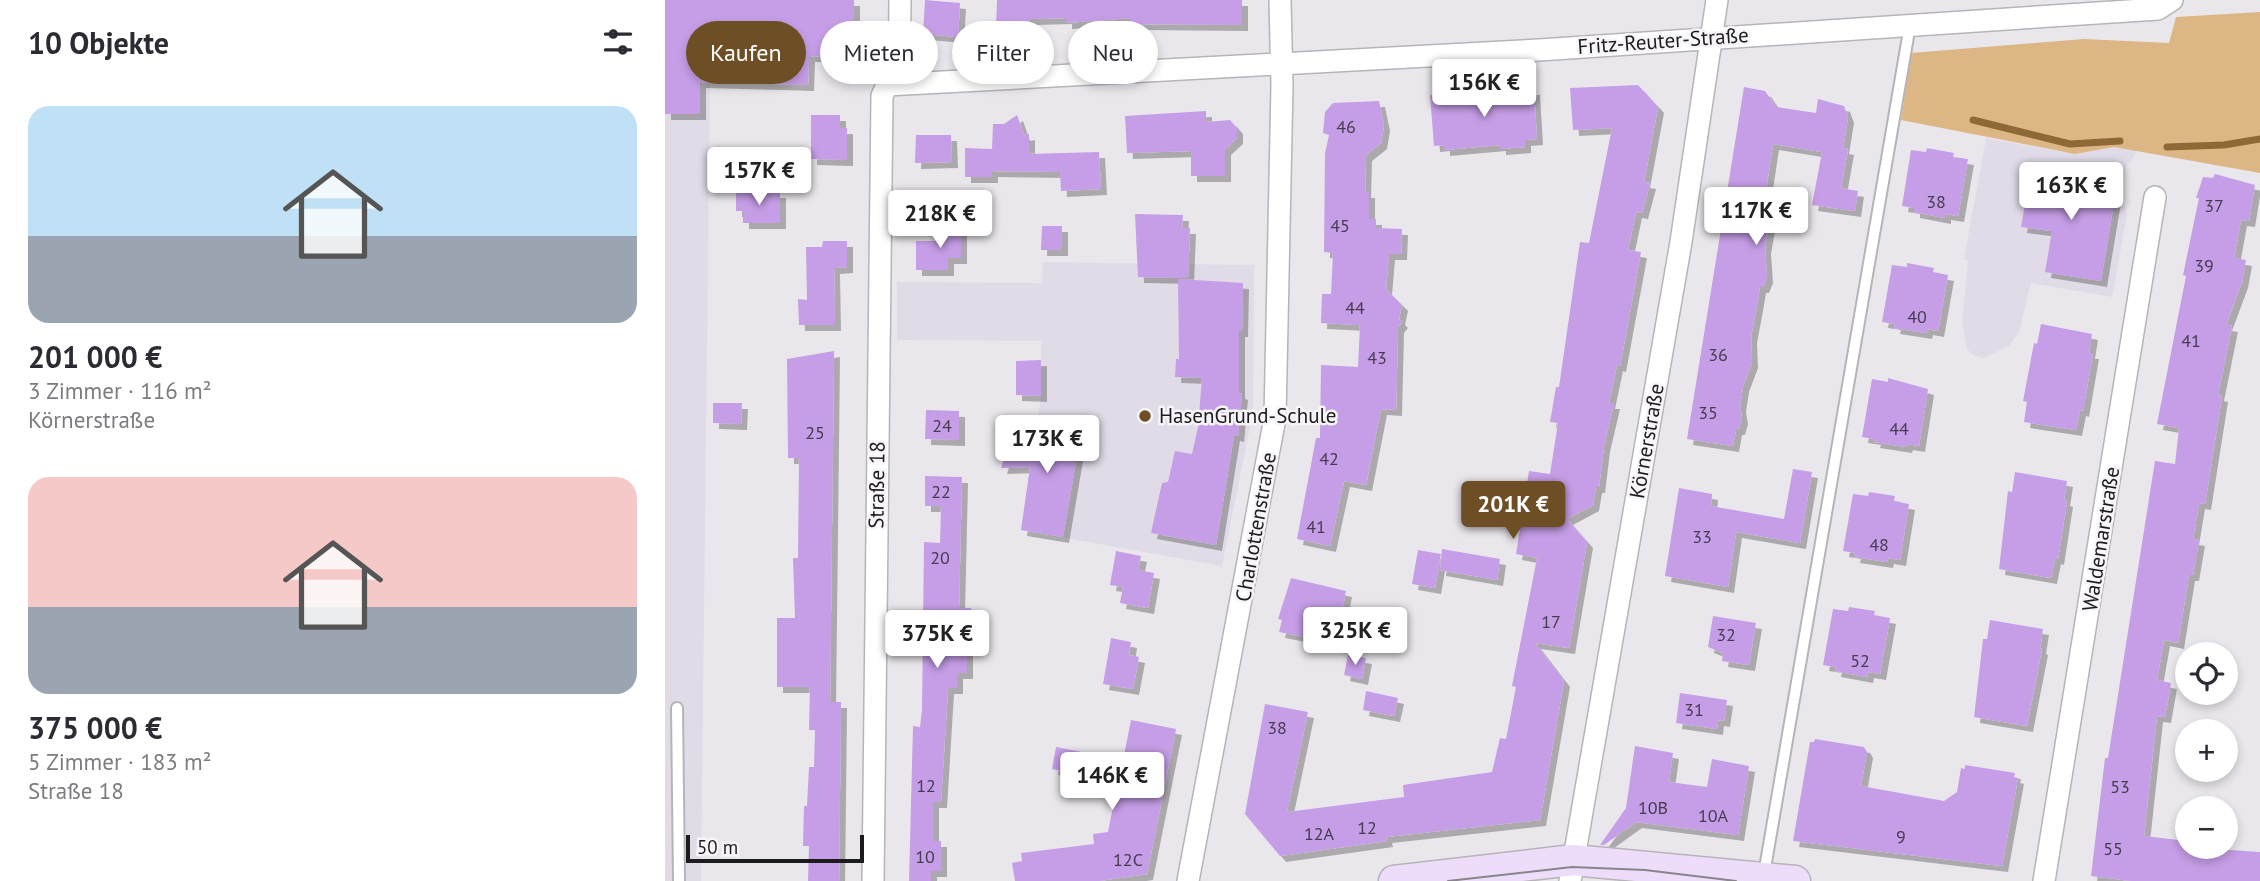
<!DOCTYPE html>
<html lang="de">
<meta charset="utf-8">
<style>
:root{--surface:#fff;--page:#f7f7f7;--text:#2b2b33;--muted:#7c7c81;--accent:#6e4e24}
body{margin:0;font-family:"PT Sans",sans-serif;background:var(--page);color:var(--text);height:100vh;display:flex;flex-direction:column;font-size:26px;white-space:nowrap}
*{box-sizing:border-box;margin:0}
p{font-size:23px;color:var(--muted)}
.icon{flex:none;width:38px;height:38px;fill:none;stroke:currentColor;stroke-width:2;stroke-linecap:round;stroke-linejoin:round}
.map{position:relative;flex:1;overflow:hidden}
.side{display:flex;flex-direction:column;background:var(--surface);width:665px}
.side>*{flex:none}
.top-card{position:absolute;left:21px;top:21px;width:665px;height:63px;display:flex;gap:14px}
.buttons{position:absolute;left:1510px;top:642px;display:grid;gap:14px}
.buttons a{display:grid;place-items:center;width:63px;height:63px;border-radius:50%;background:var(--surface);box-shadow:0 4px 10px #0003;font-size:35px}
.scale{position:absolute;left:21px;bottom:18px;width:178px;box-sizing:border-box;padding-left:7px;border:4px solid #1c1b1d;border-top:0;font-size:19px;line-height:24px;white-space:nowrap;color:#1c1b1d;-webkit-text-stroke:5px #f7f4fa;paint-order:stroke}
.price{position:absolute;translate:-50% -60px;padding:0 16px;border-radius:7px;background:#fff;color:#222;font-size:23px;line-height:46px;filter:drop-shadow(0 2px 4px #0008)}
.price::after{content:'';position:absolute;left:50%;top:42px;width:21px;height:16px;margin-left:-10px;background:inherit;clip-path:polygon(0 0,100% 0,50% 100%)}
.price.selected{background:var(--accent);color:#fff}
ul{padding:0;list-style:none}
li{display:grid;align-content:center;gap:14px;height:371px;padding:0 28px}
li span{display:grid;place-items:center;height:217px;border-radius:21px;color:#555}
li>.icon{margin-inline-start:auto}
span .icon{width:126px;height:126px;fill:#fffc;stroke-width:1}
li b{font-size:30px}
h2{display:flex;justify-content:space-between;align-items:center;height:84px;padding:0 28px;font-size:30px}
.tag{padding:0 24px;border-radius:32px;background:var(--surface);box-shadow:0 4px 10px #0003;font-size:24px;line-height:63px}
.tag.selected{background:var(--accent);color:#fff}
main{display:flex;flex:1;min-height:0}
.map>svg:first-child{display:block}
.built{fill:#e1dbe7}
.green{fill:#ddb685}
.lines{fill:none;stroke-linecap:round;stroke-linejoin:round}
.stream{stroke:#8e6836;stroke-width:7}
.building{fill:#c69ee7;filter:url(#shadow)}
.lane-casing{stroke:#b6b4b8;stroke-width:14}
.street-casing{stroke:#b6b4b8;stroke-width:24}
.secondary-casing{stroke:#b6b4b8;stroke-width:33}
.lane{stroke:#fff;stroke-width:10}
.street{stroke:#fff;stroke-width:21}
.secondary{stroke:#eeddfa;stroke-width:30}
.tram{stroke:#88868a;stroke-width:2}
.poi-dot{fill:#6e4e24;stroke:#f7f4fa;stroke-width:2.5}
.labels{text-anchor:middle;stroke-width:5;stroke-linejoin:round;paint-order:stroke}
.number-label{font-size:18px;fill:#463c50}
.street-label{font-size:21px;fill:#1c1b1d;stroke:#f7f4fa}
.poi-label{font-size:21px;fill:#1c1b1d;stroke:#f7f4fa;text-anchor:start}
</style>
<main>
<section class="side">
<h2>10 Objekte<svg class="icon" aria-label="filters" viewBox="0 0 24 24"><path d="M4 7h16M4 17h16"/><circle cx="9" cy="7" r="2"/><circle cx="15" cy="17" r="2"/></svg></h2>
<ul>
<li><span style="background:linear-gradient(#bfe0f5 60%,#9aa5b1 0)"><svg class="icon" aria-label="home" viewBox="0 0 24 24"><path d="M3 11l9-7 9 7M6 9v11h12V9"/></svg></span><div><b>201 000 €</b><p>3 Zimmer · 116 m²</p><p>Körnerstraße</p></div></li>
<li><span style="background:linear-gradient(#f6c9c9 60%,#9aa5b1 0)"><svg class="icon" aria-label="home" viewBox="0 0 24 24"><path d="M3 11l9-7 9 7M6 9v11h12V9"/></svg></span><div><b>375 000 €</b><p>5 Zimmer · 183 m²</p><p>Straße 18</p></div></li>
</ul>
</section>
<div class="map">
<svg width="1595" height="881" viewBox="0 0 1595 881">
<defs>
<filter id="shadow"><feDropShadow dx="6" dy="6" stdDeviation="0" flood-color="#0004"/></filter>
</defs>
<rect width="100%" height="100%" fill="#eae7ec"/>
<path class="built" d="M0 0H46L36 881H0Z
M1321 138 1410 154 1449 147 1472 150 1466 162H1462L1456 195 1462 215 1447 297 1366 283 1354 332 1344 346 1319 358 1309 356 1302 349 1297 321 1303 261 1299 259Z
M378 262 589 265 588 412 557 566 356 530 376 396V341L232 340V282L377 283Z"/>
<path class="green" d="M1595 12V173L1449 147 1410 154 1236 120 1246 53 1419 39 1504 43 1511 17Z"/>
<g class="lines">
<path class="stream" d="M1308 120 1405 144 1455 141
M1502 147 1559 145 1595 139"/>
</g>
<path class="building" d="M0 0H189V57L144 56 143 85 35 82V114H0Z
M260 0 295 3 293 37 258 34Z
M332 0H577V25L466 24 465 18 401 23V18L365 19V31L331 30Z
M973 85 993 107 979 182 985 183 977 213 971 212 963 250 976 252 955 366 952 365 944 403H949L939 446 934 487H931L928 505 902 519 922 542 904 648 870 643 899 681 875 820 721 837 722 841 615 856 580 814 600 704 643 712 622 812 739 797 738 785 827 772 835 738 841 739 851 687 847 686 872 558 851 554 864 471 885 474 893 423 885 422 891 387H894L915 242 924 243 947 128 908 130 905 88Z
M1079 87 1100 91 1111 107 1151 113 1153 99 1179 106 1183 117 1178 148 1183 149 1176 188 1193 191 1190 211 1147 205 1157 152 1108 144 1101 190 1110 191 1100 248 1102 277 1098 287H1095L1092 305 1086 337 1087 362 1078 386 1075 406 1077 418 1074 429H1071L1068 446 1022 439Z
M869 89 872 139 860 140V147L835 149V145L779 150V145L769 146 765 95Z
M714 101 719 125 716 143 701 155 700 192H704V219H711V228L737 229 736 254H724L721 289 737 305 734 319 737 322 733 327 731 410 716 409 701 485 679 481 665 546 632 539 651 438H655L656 365 693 367 695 325 656 323 657 294H666L668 253 659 252 660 153 664 135 658 133 660 112 668 103Z
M541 111V122L565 120 572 128V138L560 149V176H526V151L462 153 460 116Z
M146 115H175V128H182V160L146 159Z
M352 115 359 135 364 134V154L434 152 436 189 396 191 395 172 327 171V177H300V148L327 149 328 124H339Z
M251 135H286L287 162 250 163Z
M1262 148 1289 153 1288 157 1303 159 1293 216 1280 214V218L1249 212V208L1237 206 1246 150 1261 152Z
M1366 170 1452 185 1436 281 1380 272 1387 231 1356 227Z
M1550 174 1590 185 1584 221 1576 220 1569 258 1581 260 1577 282 1561 325 1567 326 1553 395 1557 396 1540 504 1534 503 1528 539 1534 540 1528 575H1524L1513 643 1499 640 1492 680 1506 683 1500 717 1492 716 1479 836 1522 841V847L1595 852V881H1466L1426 876 1440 758H1443L1490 461 1510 464 1514 428 1492 424 1521 276 1518 275 1534 198H1531L1538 177 1548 178Z
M71 192H115V223H78V211H71Z
M470 214 518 215 517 228H525L523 278 473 277Z
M277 225H296V258H283V270H251V241H277Z
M377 226H397V250H376Z
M158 241H182V267L169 268 170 325H134L133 299 142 300 141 247H157Z
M1242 263 1269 268 1268 272 1283 275 1273 331 1262 329 1261 333 1229 328 1230 324 1217 322 1227 265 1242 267Z
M513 279 578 283 577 331H574V393L577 394 573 436 569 435 551 545 486 533 497 483 503 482 510 451 527 454 533 427 537 378 510 377 511 359H514Z
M1376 324 1427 334 1424 353H1428L1418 411 1415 410 1411 430 1359 422 1362 402 1358 401 1369 343 1372 344Z
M169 351 165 702H176L174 881H143L144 846H138L139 806H142L144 767H149L150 730H144L145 687H112V618H130L128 558H133L134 458H123L122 359Z
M376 360V396L351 395V361Z
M1223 378 1263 389 1254 446 1242 444 1241 447 1209 442 1210 439 1197 437 1207 379 1223 382Z
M48 403H77L76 424 48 423Z
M261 410 294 411V440L260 439Z
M373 419 417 426 398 537 356 530 365 467 336 468 344 442 368 451Z
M1128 469 1147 472 1135 543 1071 532 1063 587 1000 576 1014 488 1047 494 1046 506 1119 519Z
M1350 472 1402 481 1399 500 1402 501 1393 559 1390 558 1386 578 1334 569 1343 491 1347 492Z
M260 476 297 477 294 608H306V638H302V673H292V688H283L276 802H268V841H276V871H266V881H244L248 726 255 727 257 710 259 542 275 543 276 506H260Z
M1204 492 1230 496 1229 501 1244 504 1235 560 1223 558 1222 562 1189 557 1190 553 1178 551 1188 494 1203 496Z
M777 549 835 559 832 580 775 570Z
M753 550 776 554 770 588 747 584Z
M451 551 476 556 473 570 489 573 483 608 455 603 458 587 445 585Z
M626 578 681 591 671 643 614 632 617 620 613 619Z
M1184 607 1210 611 1209 615 1225 618 1215 674 1203 672 1202 677 1170 671 1171 667 1158 665 1168 609 1183 611Z
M1048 616 1091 623 1084 665 1057 661 1058 653 1043 647Z
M1325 620 1378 629 1375 648 1377 649 1362 726 1309 717 1318 639H1322Z
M446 638 466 642 464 655 474 657 468 689 438 684Z
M683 655 701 658 697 679 679 675Z
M701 691 733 698 729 716 698 710Z
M1015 693 1062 700 1059 721 1053 720 1052 729 1011 723Z
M466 720 511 729 482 874 434 881H350L347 863 357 861 356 853 429 844 428 834 443 832 453 781 387 769 391 747 458 760Z
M1150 739 1199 747 1202 752 1196 786 1279 801 1292 792 1296 768 1300 769V765L1350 773 1349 777 1353 778 1337 866 1128 841 1145 742H1149Z
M970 746 1008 753 1004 782 1042 787 1047 759 1084 766 1073 835 971 822 939 845H935L961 808Z"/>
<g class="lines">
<g class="lane-casing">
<path id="lane" d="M12 708 14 881
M1099 874 1245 25"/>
</g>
<g class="street-casing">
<path id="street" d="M234 82 235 0
M208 881 217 96 222 85 874 50 1493 9 1507 0
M523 881 610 418 617 85 615 0
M905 881 1016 242 1052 0
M1379 881 1490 197"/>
</g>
<g class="secondary-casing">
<path id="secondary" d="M729 881 908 860 1130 881"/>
</g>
<use href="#lane" class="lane"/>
<use href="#street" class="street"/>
<use href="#secondary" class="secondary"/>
<path class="tram" d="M783 881 907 867 980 870 1071 881"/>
</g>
<circle class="poi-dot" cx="480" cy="416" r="7"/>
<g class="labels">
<g class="number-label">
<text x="681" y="133">46</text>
<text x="1271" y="208">38</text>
<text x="1549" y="212">37</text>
<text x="675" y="232">45</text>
<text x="1539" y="272">39</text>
<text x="690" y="314">44</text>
<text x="1252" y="323">40</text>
<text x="1526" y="347">41</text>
<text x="1053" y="361">36</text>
<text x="712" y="364">43</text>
<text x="1043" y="419">35</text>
<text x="277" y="432">24</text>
<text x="1234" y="435">44</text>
<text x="150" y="439">25</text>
<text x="664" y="465">42</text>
<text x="276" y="498">22</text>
<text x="651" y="533">41</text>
<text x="1037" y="543">33</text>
<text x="1214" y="551">48</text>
<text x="275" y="564">20</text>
<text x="886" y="628">17</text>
<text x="1061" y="641">32</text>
<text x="1195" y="667">52</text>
<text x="1029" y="716">31</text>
<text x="612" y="734">38</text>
<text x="261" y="792">12</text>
<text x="1455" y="793">53</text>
<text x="988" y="814">10B</text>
<text x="1048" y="822">10A</text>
<text x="702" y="834">12</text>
<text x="654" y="840">12A</text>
<text x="1236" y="843">9</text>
<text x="1448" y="855">55</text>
<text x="260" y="863">10</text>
<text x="463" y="866">12C</text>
</g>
<g class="street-label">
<text transform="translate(998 41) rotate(-4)" y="7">Fritz-Reuter-Straße</text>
<text transform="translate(982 441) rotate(-80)" y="7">Körnerstraße</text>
<text transform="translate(212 485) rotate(-89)" y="7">Straße 18</text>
<text transform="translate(591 527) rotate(-80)" y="7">Charlottenstraße</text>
<text transform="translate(1436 539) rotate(-81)" y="7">Waldemarstraße</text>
</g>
<g class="poi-label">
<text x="494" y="423">HasenGrund-Schule</text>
</g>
</g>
</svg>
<div class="buttons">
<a><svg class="icon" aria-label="locate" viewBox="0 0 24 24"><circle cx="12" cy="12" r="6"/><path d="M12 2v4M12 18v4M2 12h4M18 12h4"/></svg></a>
<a>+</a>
<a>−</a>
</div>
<div class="scale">50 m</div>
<b class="price" style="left:819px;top:119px">156K €</b>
<b class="price" style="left:94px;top:207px">157K €</b>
<b class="price" style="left:1406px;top:222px">163K €</b>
<b class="price" style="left:1091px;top:247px">117K €</b>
<b class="price" style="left:275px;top:250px">218K €</b>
<b class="price" style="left:382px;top:475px">173K €</b>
<b class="price selected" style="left:848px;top:541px">201K €</b>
<b class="price" style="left:690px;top:667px">325K €</b>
<b class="price" style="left:272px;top:670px">375K €</b>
<b class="price" style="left:447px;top:812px">146K €</b>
<div class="top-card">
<a class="tag selected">Kaufen</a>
<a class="tag">Mieten</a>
<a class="tag">Filter</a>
<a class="tag">Neu</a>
</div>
</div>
</main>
